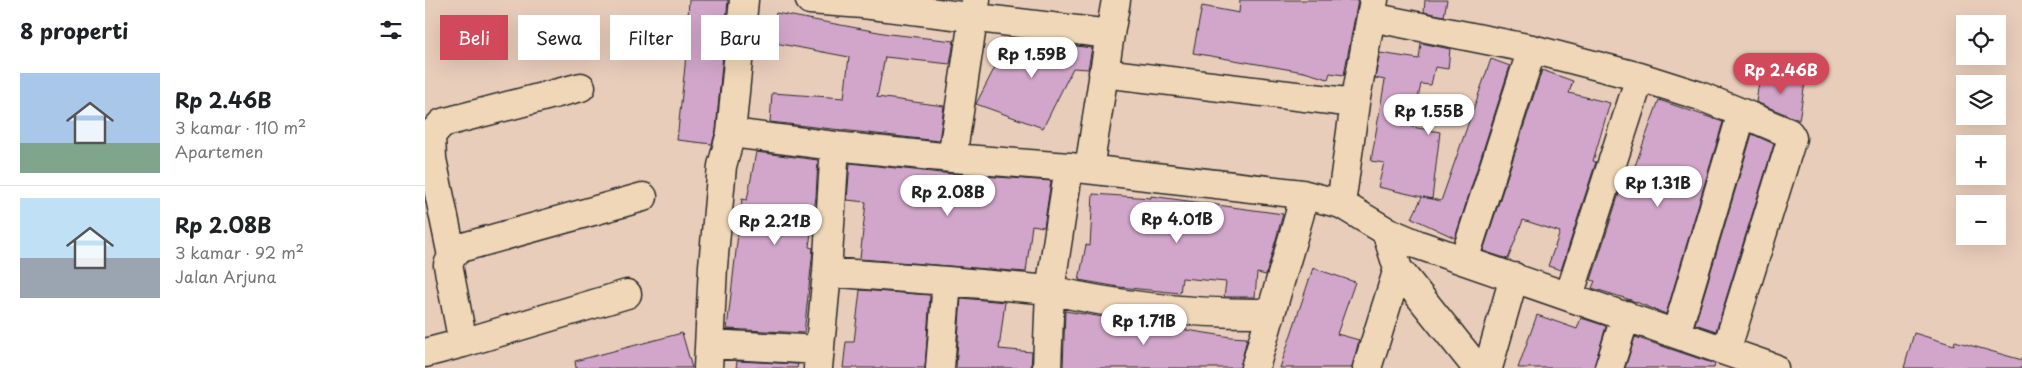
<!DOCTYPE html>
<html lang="id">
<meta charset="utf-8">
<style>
:root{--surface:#fff;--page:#f2f2f2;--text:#202124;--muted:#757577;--line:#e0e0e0;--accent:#d1495b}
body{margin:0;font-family:"Playpen Sans",sans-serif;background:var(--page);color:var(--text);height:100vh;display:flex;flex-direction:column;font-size:19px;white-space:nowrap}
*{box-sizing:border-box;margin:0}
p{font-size:16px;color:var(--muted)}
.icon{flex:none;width:28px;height:28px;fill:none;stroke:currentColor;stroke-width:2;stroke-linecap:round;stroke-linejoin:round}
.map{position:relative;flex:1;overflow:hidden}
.sheet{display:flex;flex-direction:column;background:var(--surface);width:425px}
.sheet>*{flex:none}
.top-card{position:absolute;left:15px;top:15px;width:475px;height:45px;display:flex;gap:10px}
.buttons{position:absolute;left:1531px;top:15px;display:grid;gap:10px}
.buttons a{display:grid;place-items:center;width:50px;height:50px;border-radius:0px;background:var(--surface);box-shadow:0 5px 20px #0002;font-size:25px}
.price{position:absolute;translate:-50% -42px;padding:0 11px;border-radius:18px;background:#fff;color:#222;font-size:16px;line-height:32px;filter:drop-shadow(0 1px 2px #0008)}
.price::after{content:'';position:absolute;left:50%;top:30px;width:15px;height:11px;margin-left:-8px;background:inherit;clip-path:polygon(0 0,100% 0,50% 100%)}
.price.on{background:var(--accent);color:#fff}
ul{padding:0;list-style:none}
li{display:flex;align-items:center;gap:15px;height:125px;padding:0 20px}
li+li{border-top:1px solid var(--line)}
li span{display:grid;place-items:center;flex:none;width:140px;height:100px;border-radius:0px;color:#555}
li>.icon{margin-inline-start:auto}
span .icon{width:60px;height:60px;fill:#fffc;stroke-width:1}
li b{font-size:21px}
h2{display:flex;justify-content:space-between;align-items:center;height:60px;padding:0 20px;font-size:21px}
.tag{padding:0 18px;border-radius:0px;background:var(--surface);box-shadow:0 5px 20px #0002;font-size:18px;line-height:45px}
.tag.on{background:var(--accent);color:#fff}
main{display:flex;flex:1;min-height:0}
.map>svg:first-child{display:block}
.building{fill:#d2a6ca;stroke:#2b2b2b}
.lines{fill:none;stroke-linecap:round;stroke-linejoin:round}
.minor-casing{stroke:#2b2b2b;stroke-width:31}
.minor{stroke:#efd7b7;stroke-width:28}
</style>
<main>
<section class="sheet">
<h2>8 properti<svg class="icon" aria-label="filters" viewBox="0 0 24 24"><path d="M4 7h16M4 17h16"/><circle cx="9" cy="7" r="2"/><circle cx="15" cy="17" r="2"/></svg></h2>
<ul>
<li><span style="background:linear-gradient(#a9c7e8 70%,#7fa58c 0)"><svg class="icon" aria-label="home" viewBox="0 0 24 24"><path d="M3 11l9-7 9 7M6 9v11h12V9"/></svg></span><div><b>Rp 2.46B</b><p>3 kamar · 110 m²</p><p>Apartemen</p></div></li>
<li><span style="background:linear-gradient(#bfe0f5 60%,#9aa5b1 0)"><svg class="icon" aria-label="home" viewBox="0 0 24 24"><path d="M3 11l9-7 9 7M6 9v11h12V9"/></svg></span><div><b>Rp 2.08B</b><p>3 kamar · 92 m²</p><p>Jalan Arjuna</p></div></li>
</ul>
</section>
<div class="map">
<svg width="1597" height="368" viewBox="0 0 1597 368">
<rect width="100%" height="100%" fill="#e9cdbb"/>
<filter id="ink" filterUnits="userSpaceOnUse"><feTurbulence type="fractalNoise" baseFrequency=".02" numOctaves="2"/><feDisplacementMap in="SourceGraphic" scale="10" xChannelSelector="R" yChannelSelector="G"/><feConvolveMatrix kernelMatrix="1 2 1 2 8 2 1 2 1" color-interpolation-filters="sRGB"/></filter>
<g filter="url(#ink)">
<path class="building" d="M264 0H303L291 130 287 144 252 140 260 66Z
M815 0H933L919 75 905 73 903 79 879 72 768 53 777 6 814 13Z
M1000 0H1022L1019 16 999 12Z
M351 13 464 34 529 41 525 64 460 57 452 97 519 106 514 141 345 122 347 93 419 98 424 57 345 42Z
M585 38 667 48 663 69 648 68 618 128 551 104Z
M996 43 1025 49 1023 69 1010 67 1006 85 996 84 987 127 1015 132 1007 199 998 197 1016 201 1066 59 1085 66 1030 238 987 218 997 197 953 187 959 163 946 161 960 80 950 78 955 53 994 59Z
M1117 70 1148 81 1144 93 1185 103 1168 161 1171 162 1136 270 1123 266 1135 232 1098 220 1083 259 1058 251Z
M1335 75 1380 83 1374 120 1331 102Z
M1234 100 1298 122 1241 314 1206 300 1167 288 1170 281 1166 280 1201 172 1207 174Z
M1327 134 1349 144 1291 331 1270 324Z
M331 152 393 160 391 197 384 247 388 248 387 259 379 333 302 329 317 199 322 200Z
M425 163 516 173V174L517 173 626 181 619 227 607 225 601 272 435 259 441 202 422 200Z
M668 194 726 198V196L858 214 841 275 832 273 830 297H799L801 282 757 278 755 293 694 287 654 280 661 245 665 246Z
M888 268 930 282 912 334 934 340 927 368H855Z
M435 290 505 295 500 368H418L421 342H429Z
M536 298 580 302 574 349 607 352 606 368H531Z
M640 311 806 337 822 338 815 368H638Z
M1112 315 1152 329 1156 318 1181 326 1169 368H1093Z
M257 333 267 368H151L150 361Z
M1489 333 1529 345 1530 341 1597 360V368H1479Z
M1210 337 1290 364 1289 368H1200Z
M312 361 373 364 372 368H311Z"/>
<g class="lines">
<g class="minor-casing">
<path id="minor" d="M385 0 438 4 685 34 664 169
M946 17 1107 49 1215 77 1275 96 1317 113 1251 334
M685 34 691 0
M678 73 930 103
M306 133 319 0
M527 158 551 0
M916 204 930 103 949 0
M27 256 7 159 6 135 17 123 156 87
M1039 260 1107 49
M973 269 1052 368
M402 272 522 281 515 368
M522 281 625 290 644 167
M1144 296 1215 77
M38 343 202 294
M285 344 395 350
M1301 351 1367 138 1364 133 1317 113
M0 353 38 343 23 265 27 256 35 248 218 197
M283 368 288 266 297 166 306 133 410 146 527 158 644 167 877 194 916 204 961 231 994 245 1349 368
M393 368 402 272 410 146
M622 368 625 290C697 307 772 314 846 313
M830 368 875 213 877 194
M942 368 973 269 961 231
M1063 368 1089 277
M1184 368 1201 315"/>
</g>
<use href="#minor" class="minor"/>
</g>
</g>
</svg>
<div class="buttons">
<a><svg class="icon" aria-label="locate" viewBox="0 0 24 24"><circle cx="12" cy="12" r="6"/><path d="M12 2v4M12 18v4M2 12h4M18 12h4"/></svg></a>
<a><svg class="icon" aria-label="layers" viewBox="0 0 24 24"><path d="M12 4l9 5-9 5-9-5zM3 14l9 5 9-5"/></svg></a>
<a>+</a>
<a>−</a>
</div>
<b class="price" style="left:607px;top:79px">Rp 1.59B</b>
<b class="price on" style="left:1356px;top:95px">Rp 2.46B</b>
<b class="price" style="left:1004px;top:136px">Rp 1.55B</b>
<b class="price" style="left:1233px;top:208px">Rp 1.31B</b>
<b class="price" style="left:523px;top:217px">Rp 2.08B</b>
<b class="price" style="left:752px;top:244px">Rp 4.01B</b>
<b class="price" style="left:350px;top:246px">Rp 2.21B</b>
<b class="price" style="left:719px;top:346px">Rp 1.71B</b>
<div class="top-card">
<a class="tag on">Beli</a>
<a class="tag">Sewa</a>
<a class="tag">Filter</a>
<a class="tag">Baru</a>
</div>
</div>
</main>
